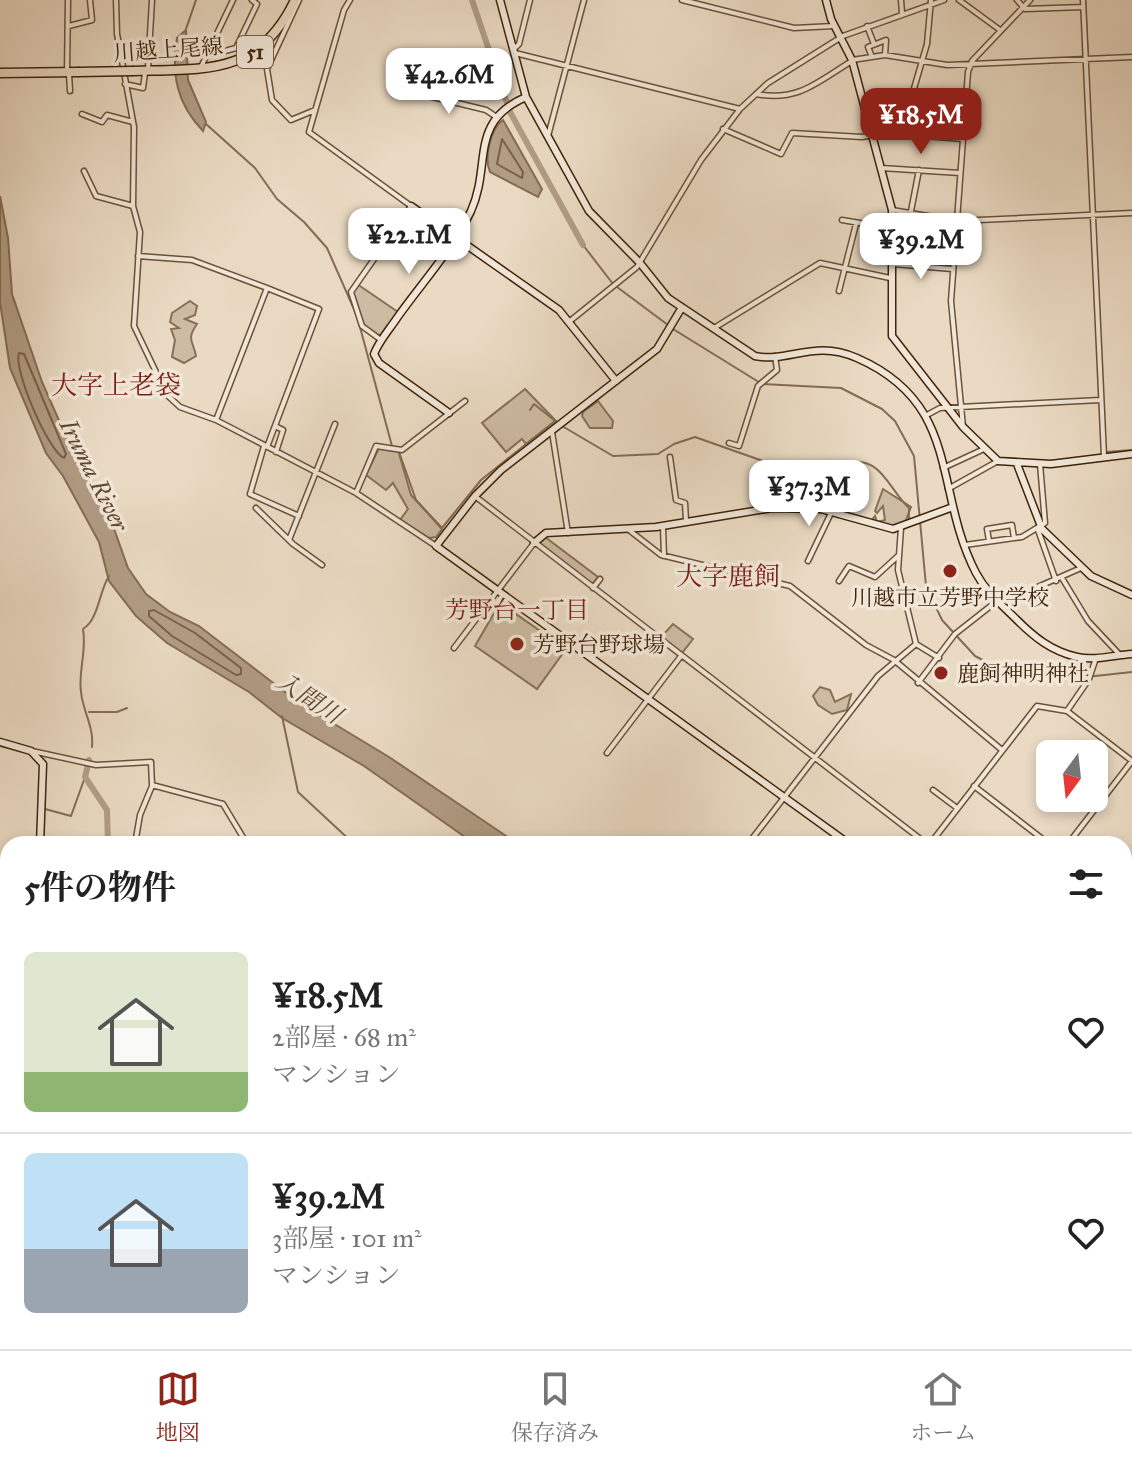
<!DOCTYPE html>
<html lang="ja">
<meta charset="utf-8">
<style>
:root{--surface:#fff;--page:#f6f6f6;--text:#222;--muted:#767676;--line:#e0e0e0;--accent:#8f2418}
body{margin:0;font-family:"IM FELL Great Primer","Noto Serif JP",serif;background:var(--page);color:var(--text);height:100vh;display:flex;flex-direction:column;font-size:30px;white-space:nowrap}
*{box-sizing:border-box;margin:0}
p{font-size:26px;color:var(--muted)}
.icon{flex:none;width:44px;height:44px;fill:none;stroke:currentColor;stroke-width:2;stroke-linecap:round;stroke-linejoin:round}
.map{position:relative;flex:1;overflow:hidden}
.details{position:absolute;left:0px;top:836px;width:1132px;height:514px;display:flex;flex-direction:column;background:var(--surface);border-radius:24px 24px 0 0;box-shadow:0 4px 12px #0003}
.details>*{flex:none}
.needle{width:52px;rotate:195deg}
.buttons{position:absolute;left:1036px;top:740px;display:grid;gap:16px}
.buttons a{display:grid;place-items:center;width:72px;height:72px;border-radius:12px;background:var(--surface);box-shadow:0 4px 12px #0003;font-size:40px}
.price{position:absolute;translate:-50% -68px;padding:0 18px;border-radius:16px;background:#fff;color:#222;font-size:26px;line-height:52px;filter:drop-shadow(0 2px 4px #0008)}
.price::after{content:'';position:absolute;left:50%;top:48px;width:24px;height:18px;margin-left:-12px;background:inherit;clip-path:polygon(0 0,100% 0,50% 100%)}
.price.active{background:var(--accent);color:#fff}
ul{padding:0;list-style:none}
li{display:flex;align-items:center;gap:24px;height:200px;padding:0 24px}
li+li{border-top:2px solid var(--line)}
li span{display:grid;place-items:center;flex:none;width:224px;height:160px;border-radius:12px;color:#555}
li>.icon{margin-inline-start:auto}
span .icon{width:96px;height:96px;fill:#fffc;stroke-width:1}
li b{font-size:34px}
h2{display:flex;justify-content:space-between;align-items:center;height:96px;padding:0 24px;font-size:34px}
.tabs{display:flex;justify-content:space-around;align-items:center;height:112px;border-top:2px solid var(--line);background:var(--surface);font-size:22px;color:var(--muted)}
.tabs a{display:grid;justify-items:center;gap:4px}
.tabs .active{color:var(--accent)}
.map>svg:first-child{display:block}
.green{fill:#cdbba3;stroke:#877056;stroke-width:2}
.water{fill:#b19c84;stroke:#846c53;stroke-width:2}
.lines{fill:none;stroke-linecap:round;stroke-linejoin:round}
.shore{stroke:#796046;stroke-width:2}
.stream{stroke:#846c53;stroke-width:2}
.river{stroke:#b19c84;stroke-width:6}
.street-casing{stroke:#6b5238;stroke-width:7}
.secondary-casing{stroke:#412409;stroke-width:9}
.primary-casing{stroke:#412409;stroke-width:11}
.street{stroke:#f1e7d8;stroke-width:4}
.secondary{stroke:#f1e7d8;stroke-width:6}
.primary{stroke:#eadac3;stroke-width:8}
.primary-bridge-casing{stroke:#412409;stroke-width:11;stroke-linecap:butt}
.primary-bridge{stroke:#eadac3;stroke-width:8}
.poi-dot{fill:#8f2418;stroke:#f1e7d8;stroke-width:3}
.labels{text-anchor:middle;stroke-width:7;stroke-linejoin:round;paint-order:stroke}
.shield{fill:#f1e7d8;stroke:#765e47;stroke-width:2}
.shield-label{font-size:20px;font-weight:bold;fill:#412409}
.street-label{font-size:22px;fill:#412409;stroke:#f1e7d8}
.poi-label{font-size:22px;fill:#412409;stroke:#f1e7d8;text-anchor:start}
.water-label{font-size:24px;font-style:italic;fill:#63482e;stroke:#f1e7d8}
.neighbourhood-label{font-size:24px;fill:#7a1f14;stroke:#f1e7d8}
.quarter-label{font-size:26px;fill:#7a1f14;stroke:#f1e7d8}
</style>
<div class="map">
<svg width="1132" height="1349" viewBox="0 0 1132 1349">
<rect width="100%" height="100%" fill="#eadac3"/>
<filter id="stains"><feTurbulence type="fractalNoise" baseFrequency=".0025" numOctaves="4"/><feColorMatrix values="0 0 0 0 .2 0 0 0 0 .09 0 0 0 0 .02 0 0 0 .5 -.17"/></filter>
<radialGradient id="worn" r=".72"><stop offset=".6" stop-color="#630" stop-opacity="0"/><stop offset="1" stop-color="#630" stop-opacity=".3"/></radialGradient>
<path class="green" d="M357 284 398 312 381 336 363 326 352 292Z
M190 301 197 306 195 315 185 319 197 324C186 340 193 340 196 356L184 363 172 357 175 340 171 329 179 328 170 322 172 313Z
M525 389 556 421 526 444 522 439 506 452 482 423Z
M598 401 613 421 612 428H590L582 416 583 412Z
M379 448 398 450 411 495 442 529 436 537 429 538 400 520 408 509 393 483 386 490 366 475Z
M883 489 911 507 904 525 886 527 872 520 875 516 877 522 885 520 883 506 877 513 875 511Z
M545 537 598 577 592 585 539 544Z
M500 603 566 649 537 689 475 646Z
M673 624 693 639 682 653 661 637Z
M820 687 830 690 835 702 851 694 847 710 832 714 818 705 813 696Z
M0 1049 8 1055V1173L0 1176Z"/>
<path class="water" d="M186 30 188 80 206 122 203 131C177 104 171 75 177 38Z
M503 120 542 189 538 197 490 172C484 159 490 129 503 120Z
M0 196 8 238 12 294 42 382 80 468 108 512 128 568 146 594 170 612 199 626 298 702 389 757 518 844H475L364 766 282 718 249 692 167 643 136 616 109 581 99 542 63 476 46 453 10 368 0 302Z"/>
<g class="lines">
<path class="shore" d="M502 139 523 172 522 178 497 164Z
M19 353 24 354 66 454 64 458C48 451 13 369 19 353Z
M154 610 195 633 241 668V674L236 675 172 636 149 616V611Z"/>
<path class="stream" d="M1085 0 1088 58
M186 29 196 0
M206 124 255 168 277 199 304 222 327 248 357 316 392 446
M583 245 613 284 668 325
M673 329 762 384 841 388 882 409 895 421 914 456 926 586 942 620 975 656 996 667 1029 674 1068 672 1086 677 1132 672
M530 410 534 404 554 420
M562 426 613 456 658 454 674 444 695 437 828 484 845 464C881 453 888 489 909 508V521
M399 452 416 500 442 528 481 480 555 421
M1106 452 1132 450
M89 712H117L127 708
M282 716 298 792 354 844
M92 747C94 726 83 712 81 692 78 671 87 651 83 629 99 619 99 591 109 576
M45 809 71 816 85 777
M0 1058 8 1070
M223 1342 226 1349
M361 1342 364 1349
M571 1342 580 1349
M921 1349 923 1342"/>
<path class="river" d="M472 0 510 112 583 245
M89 760 85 777 107 810 108 844
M1124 1224 1132 1235
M720 1342 726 1349"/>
<g class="street-casing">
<path id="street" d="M116 0 117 34 134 127 133 206 140 232 134 326 167 395 180 407 216 420 356 493 436 546
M299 0 267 69 272 100 291 120 315 110
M350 0 344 10 309 132 411 206 351 292 362 326 381 340
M682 0 794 28 834 26
M901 0 902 13
M959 0 1000 30
M1017 0 1025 9 1083 7
M1083 0 1104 456
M69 26 92 20 90 0
M867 26 874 44
M212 45 225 51 236 48 257 4 252 0
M514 49 519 44 530 0
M120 53 149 54
M515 53 740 109
M872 57 868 47 886 40 885 55
M852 60 885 55 947 65 1132 57
M201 67 233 0
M148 69 152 0
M67 72 68 0
M69 74 70 91
M125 84 143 88 145 73
M416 93 486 110 495 116
M756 94C799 102 817 82 852 61
M82 114 102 122 107 115 133 122
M723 129 781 154 792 133 862 137 885 133 963 139
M901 133 927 44 931 0
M548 136 584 0
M881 168 960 173
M84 171 96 196 133 206
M892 210 957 221 1132 213
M911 211 919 170
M842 220 955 239
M138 256 192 260 267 288 216 420
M893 264 952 269
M839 291 856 224
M570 321 637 267 701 160 740 109 768 83 843 36 944 0
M714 328 820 263 890 278
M925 416 940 408 1100 400
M275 426 283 430 276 452
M963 427 951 301 968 72 972 61 1030 0
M552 432 568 533
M729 443 739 446 758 386 777 370 775 356
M264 446 250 494 299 516
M267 447 319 309 267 288
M670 457 676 500 685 503 686 521
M943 468 984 449
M800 470 794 491 805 492 803 508
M787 489V508
M948 489 998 461
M356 493 376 446 402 450 465 401
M476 497 927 844
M256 508 293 544 322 565
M663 527 664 556
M901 528 898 570 916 644 939 658
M629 530 661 555 790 586 866 645 894 660 1002 750
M1038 530 1056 581
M289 540 335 424
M989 541 987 529 1012 525 1014 538
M965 545 1022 537 1045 523 1040 464
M808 561 831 513
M1062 578 1088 621 1120 655
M839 581 849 566 875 577 898 556
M593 588 600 579
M1007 609 1033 589 1081 568
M454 648 534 543
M918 683 955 634 997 601
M1067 711 1089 679 1096 658
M32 751 96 765 151 762 152 785 223 804 247 844
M607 753 681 656
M974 786 1049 844
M933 790 957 808
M135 844 140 815 152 786
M748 844 878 676 916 644
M930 844 1037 706 1067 711 1132 761
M1068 844 1132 761
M1124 902 1132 908
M1124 963 1132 944
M0 997H8
M363 1342 366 1349
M496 1342 506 1349
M796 1342 802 1349
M477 1349 480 1342"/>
</g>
<g class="secondary-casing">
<path id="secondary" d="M500 0 526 97 589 211 640 263 668 298 755 356C789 363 814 339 857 358 962 404 933 490 976 573 986 592 1001 604 1016 619 1034 637 1051 651 1077 657 1095 661 1114 655 1132 654
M826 0 831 19 852 60 892 210V336L963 427 998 461 1051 464 1132 454
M411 206 559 310 616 381
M681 309 657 349 501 470 475 496 436 546 849 844
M449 413 379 363 374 354C379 341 389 330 397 318 421 284 453 249 471 211 492 164 468 122 526 97
M1017 464 1042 529 1091 576 1132 595
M534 543 546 533 656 527 772 508 821 509 893 529 953 507
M0 742 31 751 43 764 40 844
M1124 994 1132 993
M564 1342 572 1349"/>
</g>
<g class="primary-casing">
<path id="primary" d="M133 71C206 69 259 76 295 0
M0 73 78 72"/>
</g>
<use href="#street" class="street"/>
<use href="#secondary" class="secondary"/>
<use href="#primary" class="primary"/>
<g class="primary-bridge-casing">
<path id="primary-bridge" d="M78 72 133 71"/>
</g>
<use href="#primary-bridge" class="primary-bridge"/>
</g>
<g class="poi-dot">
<circle cx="950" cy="571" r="8"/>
<circle cx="517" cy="644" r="8"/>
<circle cx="941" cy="673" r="8"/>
</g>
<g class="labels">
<rect class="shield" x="237" y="36" width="36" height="32" rx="6"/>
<g class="shield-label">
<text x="255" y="59">51</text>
</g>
<g class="street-label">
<text transform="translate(168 49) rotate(-4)" y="8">川越上尾線</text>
</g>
<g class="poi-label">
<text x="950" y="605" text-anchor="middle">川越市立芳野中学校</text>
<text x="533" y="652">芳野台野球場</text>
<text x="957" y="681">鹿飼神明神社</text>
</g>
<g class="water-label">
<text transform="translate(94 475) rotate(63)" y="8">Iruma River</text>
<text transform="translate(309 698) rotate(33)" y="8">入間川</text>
</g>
<g class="neighbourhood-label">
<text x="517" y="618">芳野台一丁目</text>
</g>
<g class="quarter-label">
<text x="116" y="394">大字上老袋</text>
<text x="728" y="585">大字鹿飼</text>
</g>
</g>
<rect width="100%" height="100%" filter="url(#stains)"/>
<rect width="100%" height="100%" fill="url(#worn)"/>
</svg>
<div class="buttons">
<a><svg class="needle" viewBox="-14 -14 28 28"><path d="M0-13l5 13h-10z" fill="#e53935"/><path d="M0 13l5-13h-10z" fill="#767676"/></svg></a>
</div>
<b class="price" style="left:449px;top:116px">¥42.6M</b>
<b class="price active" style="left:921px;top:156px">¥18.5M</b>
<b class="price" style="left:409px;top:276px">¥22.1M</b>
<b class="price" style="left:921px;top:281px">¥39.2M</b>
<b class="price" style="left:809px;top:528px">¥37.3M</b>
<section class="details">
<h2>5件の物件<svg class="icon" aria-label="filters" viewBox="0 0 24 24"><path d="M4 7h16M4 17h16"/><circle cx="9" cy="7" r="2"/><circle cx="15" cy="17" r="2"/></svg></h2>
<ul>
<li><span style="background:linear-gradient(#dfe7d0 75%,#8fb573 0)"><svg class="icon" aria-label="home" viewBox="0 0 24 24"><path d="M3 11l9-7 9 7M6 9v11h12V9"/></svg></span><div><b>¥18.5M</b><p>2部屋 · 68 m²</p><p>マンション</p></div><svg class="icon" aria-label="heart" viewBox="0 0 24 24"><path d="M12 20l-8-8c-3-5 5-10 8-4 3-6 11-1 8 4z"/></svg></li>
<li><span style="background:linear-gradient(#bfe0f5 60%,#9aa5b1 0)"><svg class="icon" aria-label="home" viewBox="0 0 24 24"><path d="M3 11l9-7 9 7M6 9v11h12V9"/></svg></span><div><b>¥39.2M</b><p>3部屋 · 101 m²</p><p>マンション</p></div><svg class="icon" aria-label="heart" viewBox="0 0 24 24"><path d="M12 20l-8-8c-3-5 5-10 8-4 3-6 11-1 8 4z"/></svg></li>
</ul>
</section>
</div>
<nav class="tabs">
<a class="active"><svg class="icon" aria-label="map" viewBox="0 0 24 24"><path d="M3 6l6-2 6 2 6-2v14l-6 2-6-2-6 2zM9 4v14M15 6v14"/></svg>地図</a>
<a><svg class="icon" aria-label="saved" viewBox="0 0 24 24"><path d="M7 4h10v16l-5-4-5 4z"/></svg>保存済み</a>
<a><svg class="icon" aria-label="home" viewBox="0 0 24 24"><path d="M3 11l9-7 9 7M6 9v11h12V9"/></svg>ホーム</a>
</nav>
